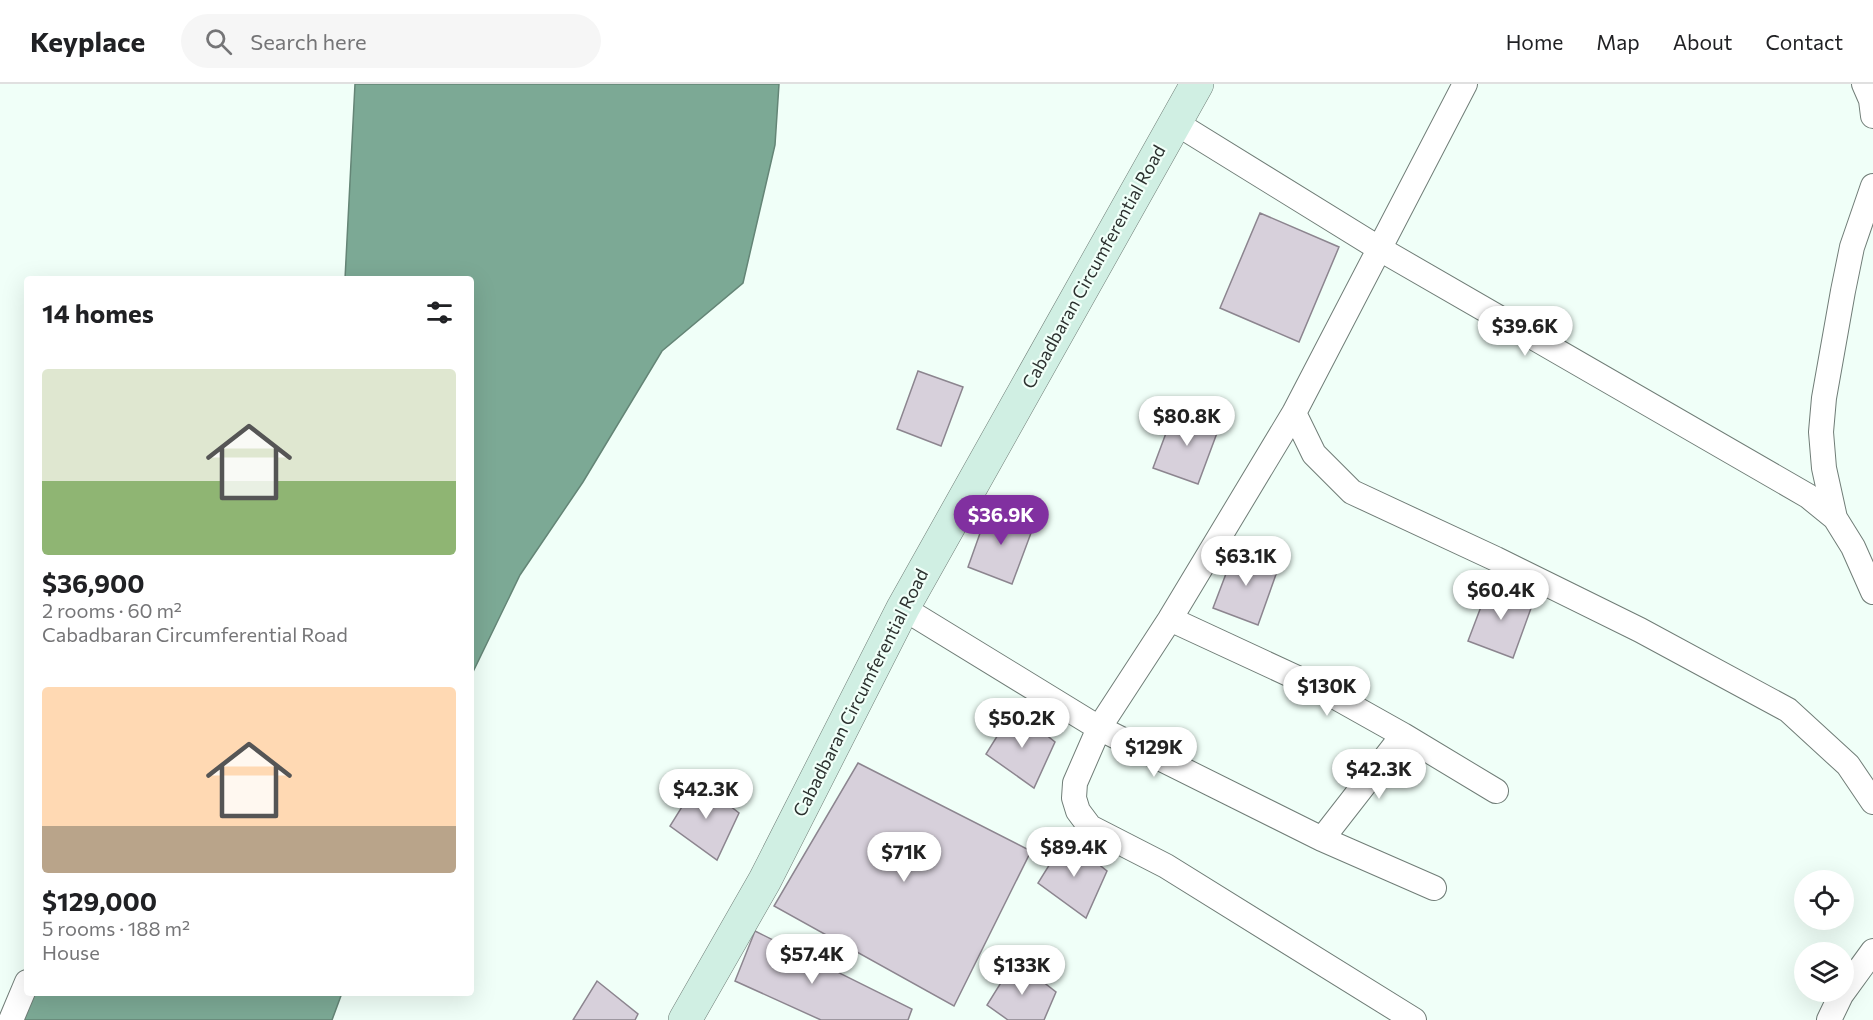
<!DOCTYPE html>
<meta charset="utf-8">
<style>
:root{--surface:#fff;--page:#f6f6f6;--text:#202124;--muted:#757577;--line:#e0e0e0;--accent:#8130a0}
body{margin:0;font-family:Commissioner,sans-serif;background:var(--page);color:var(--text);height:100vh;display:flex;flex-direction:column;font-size:22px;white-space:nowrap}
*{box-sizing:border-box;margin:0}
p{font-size:20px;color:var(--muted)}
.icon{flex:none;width:33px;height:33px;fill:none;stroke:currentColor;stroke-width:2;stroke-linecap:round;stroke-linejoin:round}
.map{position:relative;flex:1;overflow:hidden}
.drawer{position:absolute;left:24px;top:192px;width:450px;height:720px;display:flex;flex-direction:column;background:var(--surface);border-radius:6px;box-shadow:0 6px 24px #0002}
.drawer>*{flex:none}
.controls{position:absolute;left:1794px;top:786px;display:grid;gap:12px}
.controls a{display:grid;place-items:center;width:60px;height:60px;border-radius:50%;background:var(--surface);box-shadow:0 6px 24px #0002;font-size:30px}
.price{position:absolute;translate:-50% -51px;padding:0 14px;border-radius:21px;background:#fff;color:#222;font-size:20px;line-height:39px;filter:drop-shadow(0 2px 3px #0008)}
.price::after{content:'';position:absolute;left:50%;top:36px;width:18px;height:14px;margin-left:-9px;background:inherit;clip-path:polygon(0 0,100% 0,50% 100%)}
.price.selected{background:var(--accent);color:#fff}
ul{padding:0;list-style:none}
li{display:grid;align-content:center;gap:12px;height:318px;padding:0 18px}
li span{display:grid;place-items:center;height:186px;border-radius:6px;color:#555}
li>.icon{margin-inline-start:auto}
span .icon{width:108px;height:108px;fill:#fffc;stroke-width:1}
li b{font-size:26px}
h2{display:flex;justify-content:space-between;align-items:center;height:72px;padding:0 18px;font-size:26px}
header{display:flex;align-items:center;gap:36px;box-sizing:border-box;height:84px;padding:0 30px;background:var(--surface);border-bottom:2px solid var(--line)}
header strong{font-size:28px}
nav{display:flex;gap:33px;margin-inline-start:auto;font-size:21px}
.search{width:420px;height:54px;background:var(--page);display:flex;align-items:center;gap:15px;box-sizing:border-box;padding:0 21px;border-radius:33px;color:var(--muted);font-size:22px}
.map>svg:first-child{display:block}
.water{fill:#7ca995;stroke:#648576;stroke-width:1.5}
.building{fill:#d7d0db;stroke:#8c858f;stroke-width:1.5}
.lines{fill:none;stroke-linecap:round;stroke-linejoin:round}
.minor-casing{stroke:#707d77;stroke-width:26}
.secondary-casing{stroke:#707d77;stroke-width:34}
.minor{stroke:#fff;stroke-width:24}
.secondary{stroke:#d0efe3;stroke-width:33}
.labels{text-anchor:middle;stroke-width:4.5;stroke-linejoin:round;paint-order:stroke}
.street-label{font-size:18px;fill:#2b302e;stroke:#f0fff8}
</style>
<header>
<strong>Keyplace</strong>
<div class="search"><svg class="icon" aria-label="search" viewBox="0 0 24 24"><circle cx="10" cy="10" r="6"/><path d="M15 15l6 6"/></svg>Search here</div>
<nav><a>Home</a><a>Map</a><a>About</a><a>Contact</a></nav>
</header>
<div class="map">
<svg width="1873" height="936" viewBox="0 0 1873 936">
<rect width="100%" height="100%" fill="#f0fff8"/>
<path class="water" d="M355 0H779L775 61 743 199 662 267 583 398 520 491 471 592V195H345Z
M30 909H342L332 936H17Z"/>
<path class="building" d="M1260 129 1339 163 1299 258 1220 224Z
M918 287 963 303 941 362 897 345Z
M1175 325 1220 341 1198 400 1153 384Z
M989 424 1034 441 1012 500 968 483Z
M1235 466 1279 482 1258 541 1213 524Z
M1490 499 1534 516 1513 574 1468 557Z
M1014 625 1055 658 1034 704 986 670Z
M858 679 1031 767 954 922 774 822Z
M698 697 739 729 717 776 670 742Z
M1066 754 1107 787 1086 834 1038 799Z
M755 847 912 925 908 936H821L735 897Z
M1015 876 1056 908 1044 936H1008L987 921Z
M597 897 638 930 635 936H573Z"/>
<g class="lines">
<g class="minor-casing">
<path id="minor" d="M1864 0 1871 16 1873 32
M1176 39 1380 165 1808 412 1835 434 1853 463 1873 508
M1294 329 1314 370 1352 408 1496 475 1640 546 1788 626 1848 681 1873 718
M1835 434 1824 384 1821 348 1824 314 1843 207 1852 163 1873 102
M903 524 1099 644 1322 755 1434 804
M1170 535 1321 605 1403 651 1496 707
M1322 755 1403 651
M11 936 27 898
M1414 936 1166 782 1090 743 1078 727 1074 714 1075 699 1099 644 1170 535 1294 329 1465 0
M1829 936 1841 911 1873 867"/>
</g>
<g class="secondary-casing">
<path id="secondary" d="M685 936 765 796 903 524 1197 0"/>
</g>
<use href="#minor" class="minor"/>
<use href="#secondary" class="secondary"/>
</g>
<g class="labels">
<g class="street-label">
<text transform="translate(1094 183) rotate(-61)" y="6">Cabadbaran Circumferential Road</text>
<text transform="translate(861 609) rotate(-63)" y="6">Cabadbaran Circumferential Road</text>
</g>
</g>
</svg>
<div class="controls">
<a><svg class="icon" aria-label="locate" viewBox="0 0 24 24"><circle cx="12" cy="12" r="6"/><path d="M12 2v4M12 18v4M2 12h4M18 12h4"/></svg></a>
<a><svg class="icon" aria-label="layers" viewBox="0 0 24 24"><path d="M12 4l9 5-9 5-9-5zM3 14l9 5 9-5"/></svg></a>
</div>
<b class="price" style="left:1525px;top:273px">$39.6K</b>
<b class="price" style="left:1187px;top:363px">$80.8K</b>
<b class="price selected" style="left:1001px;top:462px">$36.9K</b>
<b class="price" style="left:1246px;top:503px">$63.1K</b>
<b class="price" style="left:1501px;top:537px">$60.4K</b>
<b class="price" style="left:1327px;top:633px">$130K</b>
<b class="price" style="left:1022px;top:665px">$50.2K</b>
<b class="price" style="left:1154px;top:694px">$129K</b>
<b class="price" style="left:1379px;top:716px">$42.3K</b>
<b class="price" style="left:706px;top:736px">$42.3K</b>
<b class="price" style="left:1074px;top:794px">$89.4K</b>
<b class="price" style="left:904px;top:799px">$71K</b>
<b class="price" style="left:812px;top:901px">$57.4K</b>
<b class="price" style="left:1022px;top:912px">$133K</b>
<section class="drawer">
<h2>14 homes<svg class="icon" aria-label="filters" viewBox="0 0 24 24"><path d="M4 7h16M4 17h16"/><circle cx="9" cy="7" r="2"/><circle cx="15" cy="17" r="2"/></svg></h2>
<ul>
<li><span style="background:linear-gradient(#dfe7d0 60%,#8fb573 0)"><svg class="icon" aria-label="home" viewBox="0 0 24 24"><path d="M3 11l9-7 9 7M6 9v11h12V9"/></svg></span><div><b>$36,900</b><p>2 rooms · 60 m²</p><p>Cabadbaran Circumferential Road</p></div></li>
<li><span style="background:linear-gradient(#ffd9b3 75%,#b9a48a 0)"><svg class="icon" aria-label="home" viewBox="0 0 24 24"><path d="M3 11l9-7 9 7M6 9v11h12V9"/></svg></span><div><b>$129,000</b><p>5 rooms · 188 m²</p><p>House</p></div></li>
</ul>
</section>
</div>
